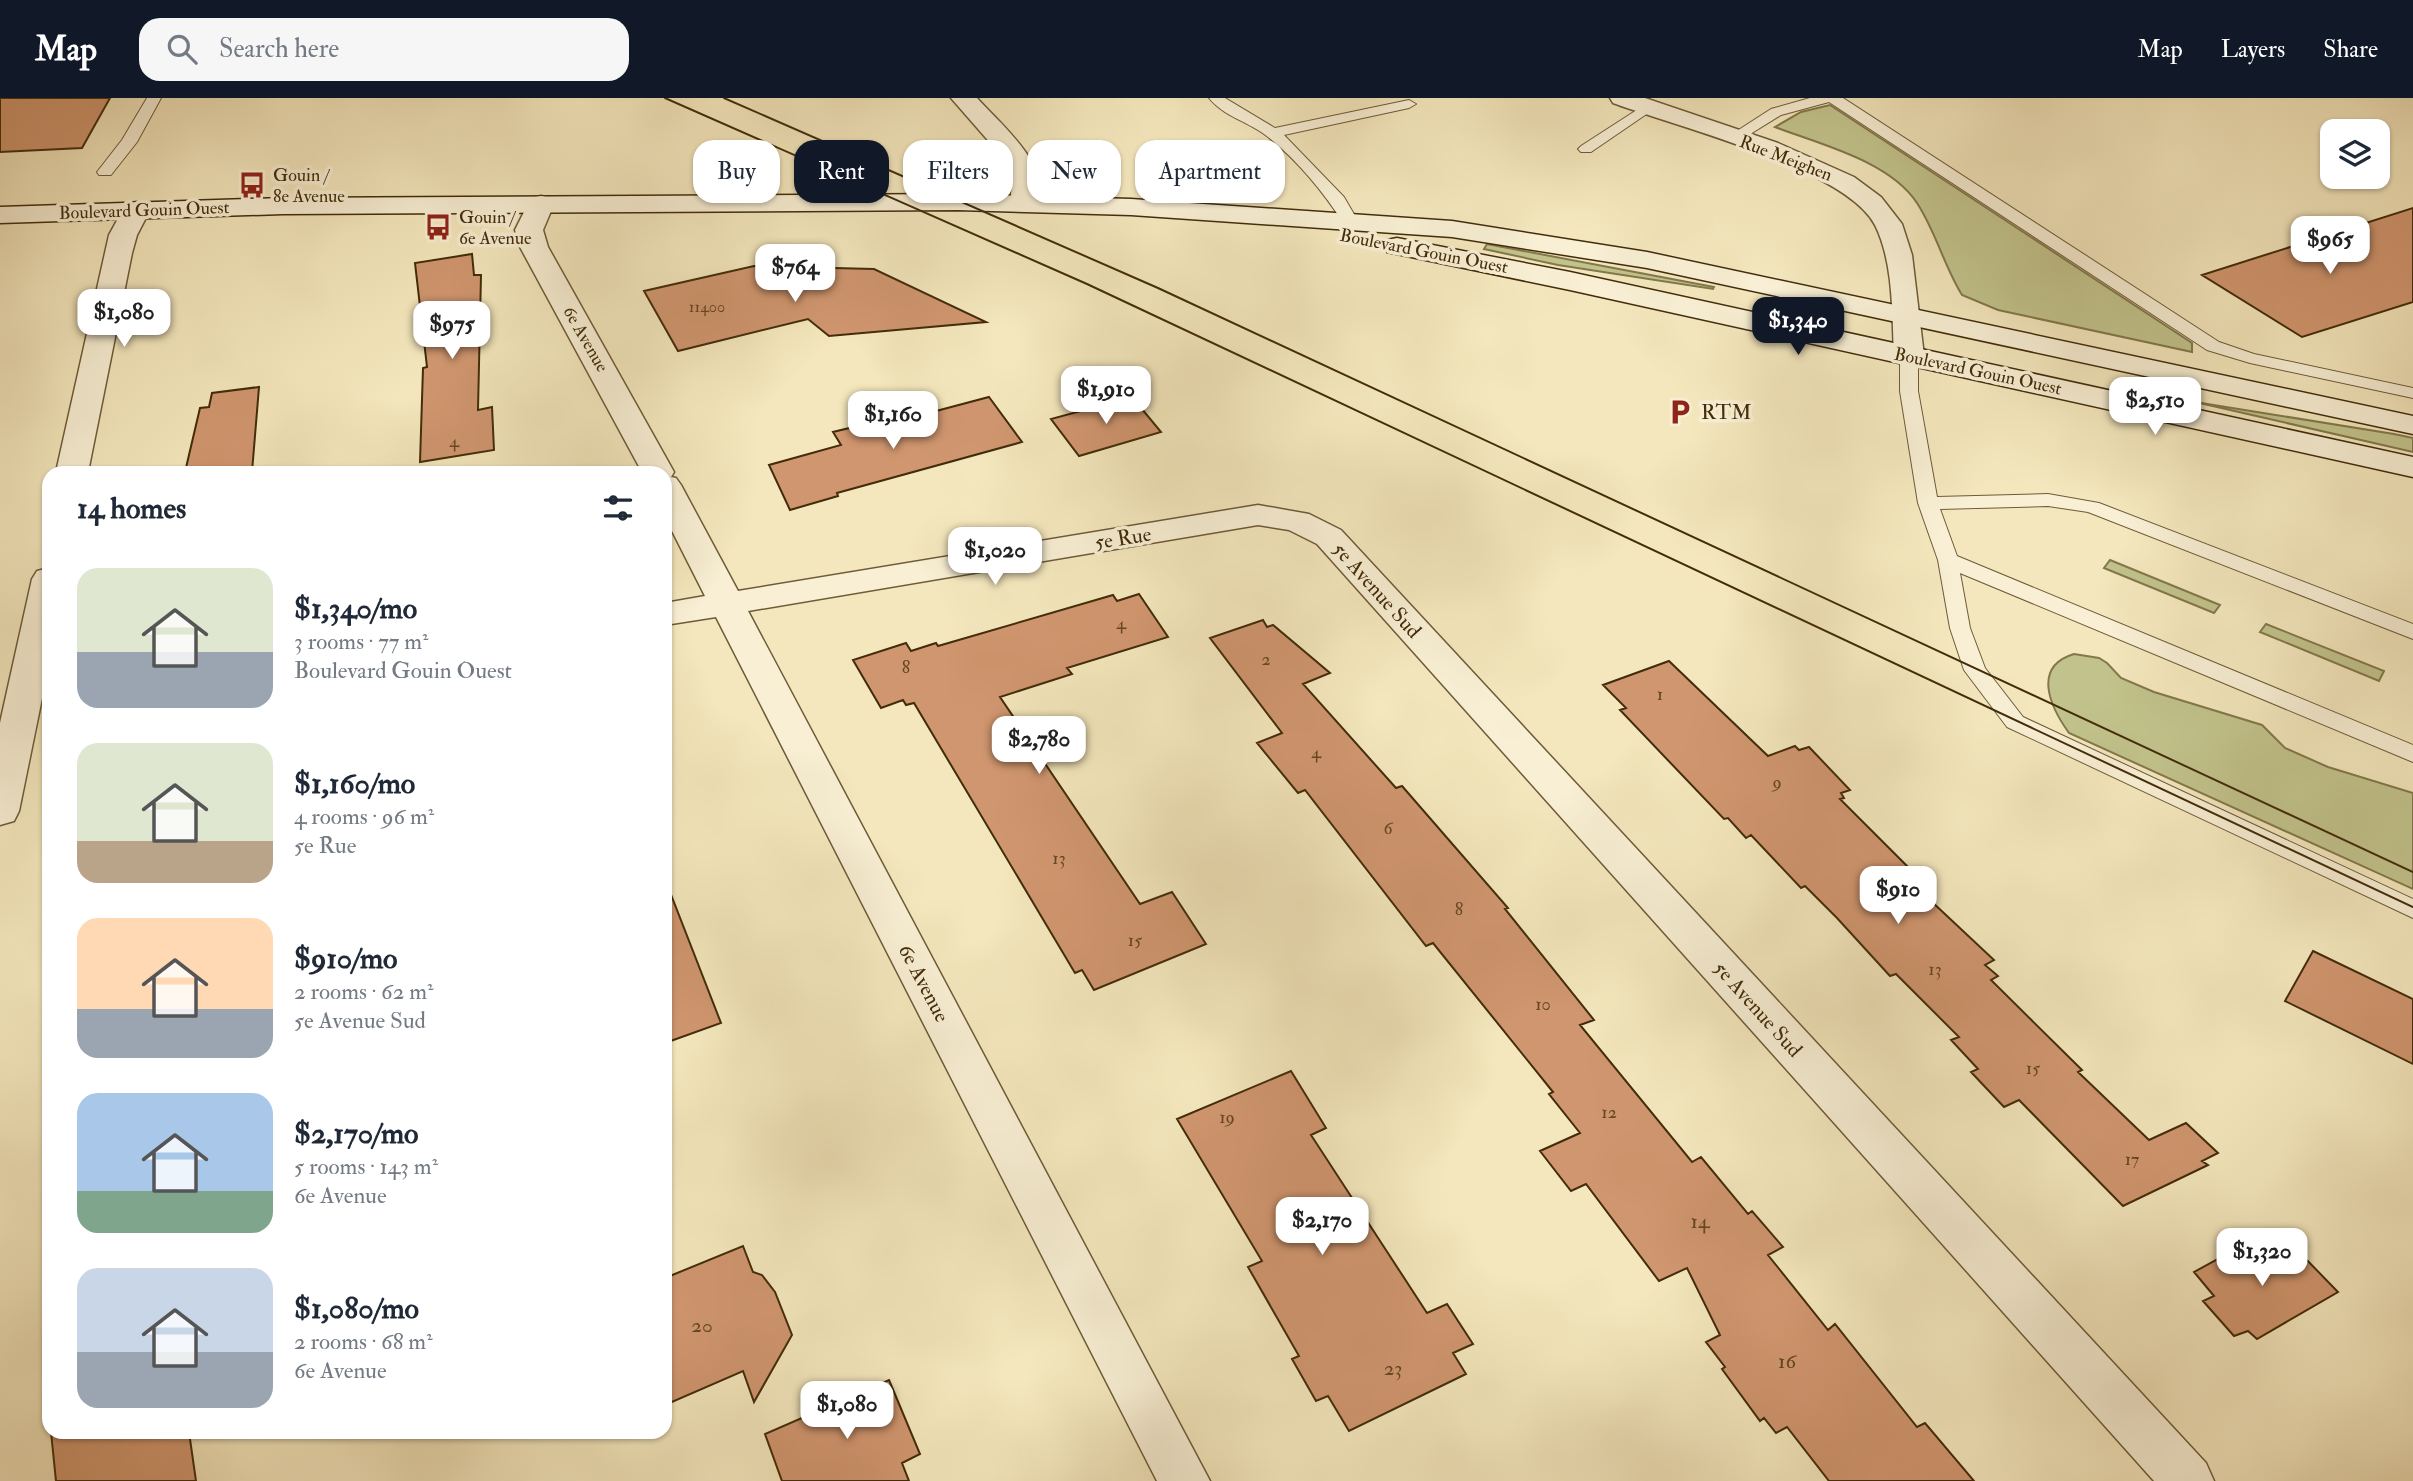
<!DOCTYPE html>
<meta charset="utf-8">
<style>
:root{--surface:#fff;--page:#f6f6f7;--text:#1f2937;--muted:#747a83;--accent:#111827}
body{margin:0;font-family:"IM FELL Double Pica",serif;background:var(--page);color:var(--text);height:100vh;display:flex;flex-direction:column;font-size:26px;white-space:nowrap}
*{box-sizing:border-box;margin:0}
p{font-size:23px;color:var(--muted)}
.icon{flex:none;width:38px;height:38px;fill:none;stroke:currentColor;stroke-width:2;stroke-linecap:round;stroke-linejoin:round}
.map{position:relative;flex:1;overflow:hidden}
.side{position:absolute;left:42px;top:368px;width:630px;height:973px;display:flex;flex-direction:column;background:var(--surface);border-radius:21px;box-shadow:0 2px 5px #0004}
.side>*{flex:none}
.guide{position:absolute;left:693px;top:42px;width:665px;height:63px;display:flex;gap:14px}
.buttons{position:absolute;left:2320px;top:21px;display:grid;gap:14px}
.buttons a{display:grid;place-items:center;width:70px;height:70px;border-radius:14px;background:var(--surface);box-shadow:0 2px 5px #0004;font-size:35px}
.price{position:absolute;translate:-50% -60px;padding:0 16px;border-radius:14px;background:#fff;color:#222;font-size:23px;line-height:46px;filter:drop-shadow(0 2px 4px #0008)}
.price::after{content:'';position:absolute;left:50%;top:42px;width:21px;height:16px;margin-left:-10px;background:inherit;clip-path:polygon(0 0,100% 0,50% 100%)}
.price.active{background:var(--accent);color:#fff}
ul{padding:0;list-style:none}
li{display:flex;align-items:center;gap:21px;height:175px;padding:0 35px}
li span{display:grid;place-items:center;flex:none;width:196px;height:140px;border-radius:21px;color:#555}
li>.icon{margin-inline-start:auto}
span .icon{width:84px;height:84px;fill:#fffc;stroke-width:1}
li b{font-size:30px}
h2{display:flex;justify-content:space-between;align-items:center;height:84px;padding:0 35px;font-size:30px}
.pill{padding:0 24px;border-radius:21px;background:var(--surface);box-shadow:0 2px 5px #0004;font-size:24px;line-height:63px}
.pill.active{background:var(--accent);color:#fff}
header{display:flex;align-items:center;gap:42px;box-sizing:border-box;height:98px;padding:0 35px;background:var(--accent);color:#fff}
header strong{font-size:33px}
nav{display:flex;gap:38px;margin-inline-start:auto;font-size:24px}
.search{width:490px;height:63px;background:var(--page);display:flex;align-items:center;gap:18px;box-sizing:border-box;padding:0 24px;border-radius:21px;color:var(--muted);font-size:26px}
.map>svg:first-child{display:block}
.green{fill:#c2c38c;stroke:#82784b;stroke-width:2}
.building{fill:#d0966f;stroke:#422c0a;stroke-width:2}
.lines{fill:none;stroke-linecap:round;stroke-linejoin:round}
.lane-casing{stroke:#6e5b37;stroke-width:2}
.street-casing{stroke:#6e5b37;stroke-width:3}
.secondary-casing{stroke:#422c0a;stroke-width:3}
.lane{fill:#f8efd4;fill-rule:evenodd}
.street{fill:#f8efd4;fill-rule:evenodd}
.secondary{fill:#f8efd4;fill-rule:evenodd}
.tram{stroke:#422c0a;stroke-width:2}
.labels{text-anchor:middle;stroke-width:7;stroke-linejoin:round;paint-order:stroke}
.far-number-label{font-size:16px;fill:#664623}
.far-street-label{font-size:18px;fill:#422c0a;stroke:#f8efd4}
.far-poi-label{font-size:18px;fill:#422c0a;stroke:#f8efd4;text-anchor:start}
.number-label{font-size:18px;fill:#664623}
.poi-label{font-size:21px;fill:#422c0a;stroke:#f8efd4;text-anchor:start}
.street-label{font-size:21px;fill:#422c0a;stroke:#f8efd4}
.near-number-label{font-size:21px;fill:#664623}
</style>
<header>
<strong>Map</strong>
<div class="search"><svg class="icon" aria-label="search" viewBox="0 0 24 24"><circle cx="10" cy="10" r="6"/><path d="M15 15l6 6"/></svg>Search here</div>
<nav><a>Map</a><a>Layers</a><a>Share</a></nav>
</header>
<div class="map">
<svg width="2413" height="1383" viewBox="0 0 2413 1383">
<rect width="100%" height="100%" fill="#f4e7bd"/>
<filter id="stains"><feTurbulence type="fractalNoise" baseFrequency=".00286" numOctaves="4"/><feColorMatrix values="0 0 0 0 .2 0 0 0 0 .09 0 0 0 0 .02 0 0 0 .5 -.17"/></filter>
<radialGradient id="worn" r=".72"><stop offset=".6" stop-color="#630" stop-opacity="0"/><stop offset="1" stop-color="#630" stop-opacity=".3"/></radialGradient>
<path class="green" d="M1830 7 2192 245V254L1998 212 1962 197C1944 168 1936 134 1917 105 1890 63 1819 46 1775 29L1801 14Z
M1487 146 1714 189 1713 191 1558 167 1484 151Z
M2195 304 2394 336 2413 340V354Z
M2110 462 2220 507 2214 515 2104 470Z
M2266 526 2384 573 2379 583 2260 534Z
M2074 556 2099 560 2107 565 2121 580 2154 594 2262 627 2285 650 2328 669 2413 695V791L2069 635C2051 610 2031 569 2074 556Z"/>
<path class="building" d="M0 0H110L82 50 0 54Z
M2413 110V204L2302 239 2202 177Z
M472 156 474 177H481L478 312 492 309 494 352 420 364 423 270 427 269 415 165Z
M754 168 874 171 986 224 829 238 808 221 678 253 644 193Z
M259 289 252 374H185L200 310 209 309 212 295Z
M989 299 1022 344 837 395 838 398 790 412 769 367 841 347 833 334 895 319 897 322 906 321Z
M1132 299 1161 334 1079 358 1051 321Z
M1139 496 1168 539 1067 570 1072 576 1000 599 1140 806 1172 794 1206 846 1094 892 1082 872 1075 875 914 605 906 607 903 602 881 610 853 562 906 545 911 553 936 545 938 548 1113 497 1117 503Z
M1263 522 1267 529 1273 527 1330 575 1303 586 1396 690 1402 688 1508 810 1505 811 1594 922 1580 927 1692 1064 1701 1059 1748 1116 1752 1113 1783 1149 1768 1157 1828 1232 1835 1226 1917 1329 1925 1325 1974 1383H1829L1787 1329 1776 1335 1764 1320 1760 1323 1722 1271 1725 1269 1706 1244 1720 1237 1687 1170 1659 1183 1586 1086 1571 1093 1540 1053 1580 1035 1549 996 1553 994 1433 845 1426 848 1305 692 1298 695 1257 645 1282 635 1210 540Z
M1669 563 1768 658 1795 648 1799 652 1809 649 1850 692 1841 695 1844 700 1840 701 1907 768 1900 771 1917 787 1915 788 1994 862 1985 867 1998 878 1991 882 2082 972 2078 974 2149 1042 2186 1025 2218 1055 2202 1063 2208 1067 2123 1108 2019 1002 2004 1009 1971 974 1978 971 1951 942 1959 939 1896 876 1890 878 1837 820 1805 788 1801 790 1751 737 1746 740 1728 720 1724 721 1620 612 1626 610 1603 587Z
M665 789H668L721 925 665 945Z
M2313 853 2413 901V966L2285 903Z
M1291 973 1326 1030 1311 1037 1427 1215 1447 1206 1473 1246 1453 1255 1466 1276 1349 1333 1328 1298 1316 1303 1292 1261 1299 1258 1248 1169 1262 1163 1177 1021Z
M2258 1139 2275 1156 2287 1148 2298 1158 2302 1157 2338 1194 2257 1241 2248 1233 2234 1238 2203 1203 2214 1198 2194 1174Z
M743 1148 753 1174 762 1177 775 1194 792 1237 754 1304 743 1273 665 1307V1180Z
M889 1282 920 1356 902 1365 909 1383H782L765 1336Z
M51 1334H189L196 1383H56Z"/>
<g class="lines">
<g class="lane-casing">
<path id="lane" d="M147 0H161L137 44 111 77H99L97 74 122 42Z
M1209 0H1225L1275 30 1409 2 1416 6 1409 10 1284 37 1344 99 1358 123 1350 128 1344 126C1324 95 1298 63 1268 39 1250 24 1224 19 1209 0Z
M1810 0H1843L2219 244 2254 256 2413 290V300L2250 265 2207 252 1829 4 1781 17 1739 43 1734 45 1726 40 1771 11Z
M1646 6 1651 7 1653 10 1651 13 1591 54H1581L1578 51 1581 48Z
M1909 253 1918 258V293L1937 399 2048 396 2099 405 2413 526V541L2088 414 2048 408 1940 411 1957 458 2413 647V664L1960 475 1970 530 1985 570 2023 619 2413 801V820L2007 629 1964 572 1950 530 1938 462 1918 405 1900 293V258Z"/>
</g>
<g class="street-casing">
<path id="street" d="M951 0H977C1000 26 1059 73 1033 111L1023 113 1013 111 1010 105 1013 77 1006 63Z
M1610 0H1645L1778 45 1854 79 1881 99 1902 126 1912 157 1924 258 1920 264 1909 267 1898 264 1894 258C1892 217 1894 165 1875 127 1845 70 1674 28 1613 5Z
M541 98 551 100 554 106 543 132 548 149 674 374 671 379 676 380 681 387 738 493 1258 407 1309 416 1341 432 2206 1365 2214 1383H2154L1317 446 1289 432 1258 427 748 513 1210 1383H1157L716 519 665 527V505L705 498 665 419V374H642L520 149 515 132 531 100Z
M136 104 146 106 150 112 137 137 132 155 88 374H56L109 137 126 106Z
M49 470V566L19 713 14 723 0 727V625L32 481 37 473Z"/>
</g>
<g class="secondary-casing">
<path id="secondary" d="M958 96 1131 101 1452 123 1647 154 2413 318V336L1647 170 1452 139 1131 117 958 112 283 116 0 125V109L283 100Z
M1397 140 1570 174 2413 359V379L1570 192 1387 154 1383 148 1387 142Z"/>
</g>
<use href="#lane" class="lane"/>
<use href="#street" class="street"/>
<use href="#secondary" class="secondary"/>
<path class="tram" d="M665 0 1087 186 2413 809
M724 0 1158 190 2413 774"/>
</g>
<defs>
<g id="bus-bare" transform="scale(2.1)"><path d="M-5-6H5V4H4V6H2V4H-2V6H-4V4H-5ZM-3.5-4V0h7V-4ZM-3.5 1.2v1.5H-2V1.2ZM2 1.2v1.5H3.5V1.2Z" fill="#8f2418" stroke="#f8efd4" stroke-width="2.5" paint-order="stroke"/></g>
<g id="parking-bare" transform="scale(2.1)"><path d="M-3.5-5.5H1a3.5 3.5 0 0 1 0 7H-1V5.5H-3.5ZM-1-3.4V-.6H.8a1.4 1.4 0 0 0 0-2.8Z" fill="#8f2418" stroke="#f8efd4" stroke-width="2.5" paint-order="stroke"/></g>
</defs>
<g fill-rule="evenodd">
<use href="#bus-bare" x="252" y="87"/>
<use href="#bus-bare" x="438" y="129"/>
<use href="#parking-bare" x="1680" y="314"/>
</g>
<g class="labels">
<g class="far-number-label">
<text x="707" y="214">11400</text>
</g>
<g class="far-street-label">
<text transform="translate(1786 60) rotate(21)" y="6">Rue Meighen</text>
<text transform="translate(144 112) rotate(-2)" y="6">Boulevard Gouin Ouest</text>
<text transform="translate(1424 153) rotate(11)" y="6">Boulevard Gouin Ouest</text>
<text transform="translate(586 241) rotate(60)" y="6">6e Avenue</text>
<text transform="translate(1978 273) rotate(12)" y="6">Boulevard Gouin Ouest</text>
</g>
<g class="far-poi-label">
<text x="273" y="83">Gouin /<tspan x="273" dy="21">8e Avenue</tspan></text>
<text x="459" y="125">Gouin /<tspan x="459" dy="21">6e Avenue</tspan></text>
</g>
<g class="number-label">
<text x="454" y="349">4</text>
<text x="1121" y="531">4</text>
<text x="1266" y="567">2</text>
<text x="906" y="575">8</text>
<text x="1660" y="602">1</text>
<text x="1316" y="660">4</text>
<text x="1777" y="690">9</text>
<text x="1388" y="736">6</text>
<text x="1059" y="766">13</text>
<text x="1459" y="817">8</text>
<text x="1135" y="848">15</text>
<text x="1935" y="877">13</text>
<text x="1543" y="912">10</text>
<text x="2033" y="976">15</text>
<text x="1609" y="1020">12</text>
<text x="1227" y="1025">19</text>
<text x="2132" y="1067">17</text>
</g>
<g class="poi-label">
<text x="1701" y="321">RTM</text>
</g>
<g class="street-label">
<text transform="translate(1123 440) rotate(-9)" y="7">5e Rue</text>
<text transform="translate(1377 492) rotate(48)" y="7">5e Avenue Sud</text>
<text transform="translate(924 885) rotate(62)" y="7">6e Avenue</text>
<text transform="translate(1758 911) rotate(48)" y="7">5e Avenue Sud</text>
</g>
<g class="near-number-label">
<text x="1700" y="1130">14</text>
<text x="702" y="1234">20</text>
<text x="1787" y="1270">16</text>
<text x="1393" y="1277">23</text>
</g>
</g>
<rect width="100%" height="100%" filter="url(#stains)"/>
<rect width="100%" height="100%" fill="url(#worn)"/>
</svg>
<div class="buttons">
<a><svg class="icon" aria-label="layers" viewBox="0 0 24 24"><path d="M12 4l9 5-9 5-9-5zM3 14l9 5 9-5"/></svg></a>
</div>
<b class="price" style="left:2330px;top:178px">$965</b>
<b class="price" style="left:795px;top:206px">$764</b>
<b class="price" style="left:124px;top:251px">$1,080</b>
<b class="price active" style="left:1798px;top:259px">$1,340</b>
<b class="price" style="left:452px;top:263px">$975</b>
<b class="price" style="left:1106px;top:328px">$1,910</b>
<b class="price" style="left:2155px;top:339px">$2,510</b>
<b class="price" style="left:893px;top:353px">$1,160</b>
<b class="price" style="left:995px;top:489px">$1,020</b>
<b class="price" style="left:1039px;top:678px">$2,780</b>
<b class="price" style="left:1898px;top:828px">$910</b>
<b class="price" style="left:1322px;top:1159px">$2,170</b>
<b class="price" style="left:2262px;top:1190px">$1,320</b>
<b class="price" style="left:847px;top:1343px">$1,080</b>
<div class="guide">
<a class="pill">Buy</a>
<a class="pill active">Rent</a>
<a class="pill">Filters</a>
<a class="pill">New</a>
<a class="pill">Apartment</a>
</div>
<section class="side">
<h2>14 homes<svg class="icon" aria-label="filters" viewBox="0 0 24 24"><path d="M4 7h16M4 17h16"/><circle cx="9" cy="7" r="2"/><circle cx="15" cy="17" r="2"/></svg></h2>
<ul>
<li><span style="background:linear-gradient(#dfe7d0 60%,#9aa5b1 0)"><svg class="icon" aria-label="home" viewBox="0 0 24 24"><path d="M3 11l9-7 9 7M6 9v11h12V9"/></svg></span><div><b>$1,340/mo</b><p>3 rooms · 77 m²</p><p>Boulevard Gouin Ouest</p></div></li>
<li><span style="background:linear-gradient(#dfe7d0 70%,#b9a48a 0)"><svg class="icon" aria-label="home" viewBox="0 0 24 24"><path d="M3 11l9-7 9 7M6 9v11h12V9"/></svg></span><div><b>$1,160/mo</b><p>4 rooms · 96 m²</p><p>5e Rue</p></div></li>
<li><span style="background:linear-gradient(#ffd9b3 65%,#9aa5b1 0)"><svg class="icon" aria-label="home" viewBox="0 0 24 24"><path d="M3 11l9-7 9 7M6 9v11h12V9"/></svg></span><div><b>$910/mo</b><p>2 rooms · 62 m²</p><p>5e Avenue Sud</p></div></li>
<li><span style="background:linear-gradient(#a9c7e8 70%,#7fa58c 0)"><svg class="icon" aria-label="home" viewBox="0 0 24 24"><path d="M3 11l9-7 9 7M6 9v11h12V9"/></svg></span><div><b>$2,170/mo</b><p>5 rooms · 143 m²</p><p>6e Avenue</p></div></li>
<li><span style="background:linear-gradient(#c9d6e8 60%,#9aa5b1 0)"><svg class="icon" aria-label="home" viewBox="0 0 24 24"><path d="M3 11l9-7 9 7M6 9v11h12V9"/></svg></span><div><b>$1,080/mo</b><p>2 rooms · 68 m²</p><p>6e Avenue</p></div></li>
</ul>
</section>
</div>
